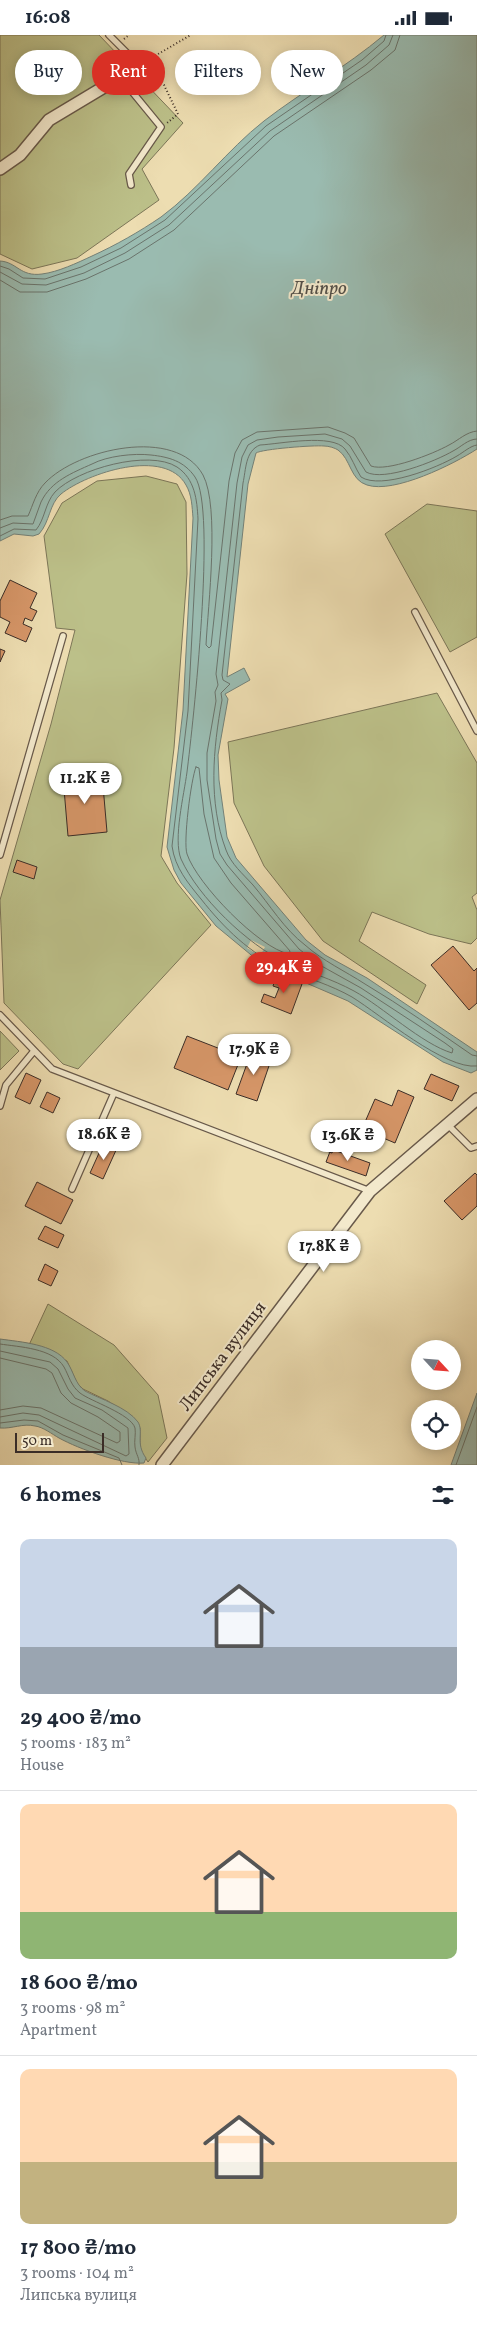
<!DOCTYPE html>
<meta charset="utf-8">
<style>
:root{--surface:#fff;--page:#f6f6f7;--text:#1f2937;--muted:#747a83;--line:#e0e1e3;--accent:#d93025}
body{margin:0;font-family:Vollkorn,serif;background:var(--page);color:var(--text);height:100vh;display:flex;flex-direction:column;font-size:19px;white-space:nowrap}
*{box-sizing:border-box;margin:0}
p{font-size:16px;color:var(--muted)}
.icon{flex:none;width:28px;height:28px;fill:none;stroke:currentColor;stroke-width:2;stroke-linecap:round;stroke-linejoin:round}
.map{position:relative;height:1430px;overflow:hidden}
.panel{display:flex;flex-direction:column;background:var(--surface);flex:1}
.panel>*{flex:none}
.top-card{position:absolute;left:15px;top:15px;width:448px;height:45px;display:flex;gap:10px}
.needle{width:32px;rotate:116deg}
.controls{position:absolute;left:411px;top:1305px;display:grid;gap:10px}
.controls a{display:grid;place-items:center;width:50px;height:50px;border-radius:50%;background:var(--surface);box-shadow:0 2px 12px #0003;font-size:25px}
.scale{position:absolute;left:15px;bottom:12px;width:89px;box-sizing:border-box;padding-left:5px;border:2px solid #3b2d27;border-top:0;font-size:14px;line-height:18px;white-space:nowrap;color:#3b2d27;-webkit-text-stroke:4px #f3e9cc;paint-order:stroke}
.price{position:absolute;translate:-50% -42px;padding:0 11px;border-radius:18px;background:#fff;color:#222;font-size:16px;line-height:32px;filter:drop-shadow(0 1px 2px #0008)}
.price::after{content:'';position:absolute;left:50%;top:30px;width:15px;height:11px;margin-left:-8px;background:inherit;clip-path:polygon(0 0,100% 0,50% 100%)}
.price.current{background:var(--accent);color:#fff}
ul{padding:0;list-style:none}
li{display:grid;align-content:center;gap:10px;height:265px;padding:0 20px}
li+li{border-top:1px solid var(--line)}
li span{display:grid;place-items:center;height:155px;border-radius:10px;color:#555}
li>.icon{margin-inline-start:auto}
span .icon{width:90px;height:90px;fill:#fffc;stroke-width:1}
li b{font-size:21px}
h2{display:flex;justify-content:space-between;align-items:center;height:60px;padding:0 20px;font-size:21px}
.tag{padding:0 18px;border-radius:22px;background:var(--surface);box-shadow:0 2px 12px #0003;font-size:18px;line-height:45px}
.tag.current{background:var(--accent);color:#fff}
.status{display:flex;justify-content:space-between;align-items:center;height:35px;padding:0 25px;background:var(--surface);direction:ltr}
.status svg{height:14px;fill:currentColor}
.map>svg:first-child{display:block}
.green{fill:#bcc089;stroke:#7c7658}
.water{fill:#9abbb0;stroke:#748279}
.pier{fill:#edddb1}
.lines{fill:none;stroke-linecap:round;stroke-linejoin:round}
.shore{stroke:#6a746c;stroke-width:1}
.building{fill:#d69668;stroke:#3b2d27}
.lane-casing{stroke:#68594a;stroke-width:8}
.street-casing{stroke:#68594a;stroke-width:14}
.path{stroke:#3b2d27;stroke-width:2;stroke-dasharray:1 2.5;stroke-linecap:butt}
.lane{stroke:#f3e9cc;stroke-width:5.5}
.street{stroke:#f3e9cc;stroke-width:11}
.labels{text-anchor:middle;stroke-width:4;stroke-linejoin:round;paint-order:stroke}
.street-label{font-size:18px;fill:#3b2d27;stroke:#f3e9cc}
.water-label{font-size:19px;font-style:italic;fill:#535049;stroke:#f3e9cc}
</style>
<div class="status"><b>16:08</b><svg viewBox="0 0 49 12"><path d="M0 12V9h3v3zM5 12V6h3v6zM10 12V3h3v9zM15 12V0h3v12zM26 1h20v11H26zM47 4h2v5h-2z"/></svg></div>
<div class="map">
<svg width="477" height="1430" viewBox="0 0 477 1430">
<rect width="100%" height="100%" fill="#edddb1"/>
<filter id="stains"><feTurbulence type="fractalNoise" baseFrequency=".004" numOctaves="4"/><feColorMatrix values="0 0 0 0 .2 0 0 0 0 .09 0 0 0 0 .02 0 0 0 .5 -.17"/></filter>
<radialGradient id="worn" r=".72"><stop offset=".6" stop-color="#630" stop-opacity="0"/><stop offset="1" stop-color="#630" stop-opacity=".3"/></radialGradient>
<path class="green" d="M0 0H99L183 88 142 134 159 165 77 223 32 234 0 219Z
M146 441 177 449 186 467 187 539 174 713 161 821 177 848 211 890 78 1034 63 1029 4 968 0 865 51 689 75 595 56 593 44 501 62 468 97 446Z
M427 469 477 476V602L450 617 385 499Z
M437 658 477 728V858L472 862 477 875V903L471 909 429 899 372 877 359 906 426 950 417 969 323 906 264 831 234 768 228 707Z
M0 996 19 1016 0 1035Z
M48 1269 114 1310 158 1360 167 1403 148 1427 140 1415V1393L134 1384 108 1366 83 1354 77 1348 67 1326 29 1310Z"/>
<path class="water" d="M384 0H477V414C454 429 394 459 367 450 350 445 351 424 338 415 335 413 329 411 324 411 314 410 262 414 256 418L248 449 227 642 244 633 250 645 225 659 228 664 218 720 219 745 227 802 236 823 306 905 325 920 367 943 477 1017V1035L471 1038 443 1027 348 966 283 938 256 924 216 891 181 848 174 835 167 812 183 675 193 483C192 472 192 460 186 450 165 412 87 438 61 459 49 469 50 487 39 499L33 501 14 499 0 506V226C17 227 20 242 42 239 58 237 77 228 92 221 116 210 139 197 161 182 199 154 227 115 264 86 303 56 346 32 384 0Z
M0 1304C21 1307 54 1309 67 1327 74 1337 75 1349 85 1356 100 1364 127 1372 138 1387 144 1397 135 1408 146 1423L144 1428C123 1430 79 1414 59 1403 52 1399 43 1392 35 1391 23 1388 12 1394 0 1393Z
M477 1358V1430H451Z"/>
<path class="pier" d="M251 905 265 912 260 921 247 913Z"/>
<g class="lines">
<path class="shore" d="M0 231 9 234 23 243 45 244 81 232 121 213 165 185 266 91 362 25 384 6 386 0
M0 237 22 249 46 250 84 238 125 218 169 190 270 96 366 30 389 10 393 0
M0 245 20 257H47L86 244 129 224 174 195 274 101 371 35 395 15 400 0
M477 410C470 411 464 417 457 421 437 433 381 455 361 442 355 433 352 422 345 414 332 398 280 409 260 410 245 416 246 435 243 448L222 640 223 645 230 649 221 658 222 665C213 714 208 767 226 815 231 829 243 839 253 850 270 870 284 894 305 910 323 926 345 936 365 949 402 971 437 996 472 1020L477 1021
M0 485 12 481H28C33 470 36 457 45 448 77 414 176 391 203 440 220 472 208 571 206 610L209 613 211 611 229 446 235 418 242 405 257 397 328 392 345 398 354 403 371 431C387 437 433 419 449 410 459 405 466 397 477 396
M0 493 13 488 33 489C36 482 38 474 41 467 51 446 72 438 92 429 107 421 134 418 151 420 169 422 184 426 195 442 217 474 193 689 187 737 184 760 173 804 181 824 198 862 248 910 285 927 308 937 332 944 354 956 383 972 422 1009 452 1018L453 1014 445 1008 361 953 318 929 299 914 227 830 220 819 216 804 207 745V718L216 666 215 657 218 650 216 639 237 448 242 422 248 410 257 405 278 402 325 399 342 404 350 411 366 437C384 447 436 426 453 416 461 412 468 404 477 404
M0 501 14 494 36 495C45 484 45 468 55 457 77 434 149 414 177 432 195 444 197 465 198 484L188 676 172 811C175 833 188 848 201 864 224 893 250 919 285 934 307 943 331 950 352 962 381 980 445 1035 477 1031
M196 732 199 733 204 779 214 823 231 848 290 916 289 919C259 913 197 849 187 819 183 807 191 744 196 732Z
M0 1309C19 1312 53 1313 64 1332 69 1341 71 1351 80 1358 90 1366 131 1379 135 1393 136 1399 134 1406 135 1412 136 1420 140 1423 139 1430
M0 1316 50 1327 58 1334 68 1354 75 1363 102 1375 128 1393 129 1419 126 1421 39 1380 23 1378 0 1382
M0 1323 46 1334 52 1338 61 1358 71 1368 98 1382 120 1397V1406L117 1408 41 1373 23 1371 0 1375
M0 1388 24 1385 38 1386 63 1400 119 1423 122 1430
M456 1430 477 1372"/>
</g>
<path class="building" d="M10 545 37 558 30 573 37 576 32 586 25 583 23 589 32 593 26 607 5 598 10 587 0 582V566Z
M0 614 5 616 0 627Z
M102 739 107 797 68 801 63 742Z
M17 825 37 832 34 844 13 837Z
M453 911 474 936 477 933V968L469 975 431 930Z
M277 939 302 949 291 979 261 967 264 959 275 963 279 953 273 951Z
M187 1001 241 1022 228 1055 174 1033Z
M252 1015 272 1022 257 1066 236 1059Z
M26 1038 41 1045 30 1069 15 1062Z
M431 1039 459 1051 452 1066 424 1054Z
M398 1055 414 1062 395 1108 362 1094 375 1064 392 1071Z
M47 1057 60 1063 53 1078 40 1072Z
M321 1097 337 1103 332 1118 316 1112Z
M104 1107 117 1113 103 1144 90 1138Z
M331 1114 370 1128 366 1141 326 1127Z
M475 1138 477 1140V1171L462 1185 444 1166Z
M37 1147 73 1165 61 1189 25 1171Z
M45 1191 64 1200 58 1213 38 1204Z
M45 1229 58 1236 51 1251 38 1245Z"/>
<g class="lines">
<g class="lane-casing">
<path id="lane" d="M109 0 139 30 129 37
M120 42 161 92 129 139 131 150
M415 577 477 696
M0 820 63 601
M0 980 52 1034 370 1156
M0 1071 6 1050 34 1016
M448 1090 471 1113 477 1111
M72 1154 114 1058"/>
</g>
<g class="street-casing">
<path id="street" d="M0 134 20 120 49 85 129 37
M162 1430 370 1156 477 1064"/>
</g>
<path class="path" d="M124 4 129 0
M146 26 191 0
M145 34 164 50 178 79 167 88
M256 924 258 920"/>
<use href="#lane" class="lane"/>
<use href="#street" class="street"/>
</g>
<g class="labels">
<g class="street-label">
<text transform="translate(222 1321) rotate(-53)" y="6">Липська вулиця</text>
</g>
<g class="water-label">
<text x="319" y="259">Дніпро</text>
</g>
</g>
<rect width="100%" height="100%" filter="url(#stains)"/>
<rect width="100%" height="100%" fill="url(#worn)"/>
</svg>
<div class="controls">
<a><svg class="needle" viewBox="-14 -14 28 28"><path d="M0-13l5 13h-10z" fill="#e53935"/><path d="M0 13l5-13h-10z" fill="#747a83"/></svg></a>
<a><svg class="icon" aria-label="locate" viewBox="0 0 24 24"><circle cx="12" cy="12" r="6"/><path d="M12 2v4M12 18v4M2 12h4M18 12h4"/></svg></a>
</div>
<div class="scale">50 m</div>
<b class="price" style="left:85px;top:770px">11.2K ₴</b>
<b class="price current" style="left:284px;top:959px">29.4K ₴</b>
<b class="price" style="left:254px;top:1041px">17.9K ₴</b>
<b class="price" style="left:104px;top:1126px">18.6K ₴</b>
<b class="price" style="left:348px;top:1127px">13.6K ₴</b>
<b class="price" style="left:324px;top:1238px">17.8K ₴</b>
<div class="top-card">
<a class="tag">Buy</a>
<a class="tag current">Rent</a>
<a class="tag">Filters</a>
<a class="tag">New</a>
</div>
</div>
<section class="panel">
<h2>6 homes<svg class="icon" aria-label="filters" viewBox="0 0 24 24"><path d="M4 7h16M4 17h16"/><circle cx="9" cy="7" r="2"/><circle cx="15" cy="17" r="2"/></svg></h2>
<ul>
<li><span style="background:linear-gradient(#c9d6e8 70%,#9aa5b1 0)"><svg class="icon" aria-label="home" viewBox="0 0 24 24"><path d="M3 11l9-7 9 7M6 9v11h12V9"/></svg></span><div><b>29 400 ₴/mo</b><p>5 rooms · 183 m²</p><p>House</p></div></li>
<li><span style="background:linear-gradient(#ffd9b3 70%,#8fb573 0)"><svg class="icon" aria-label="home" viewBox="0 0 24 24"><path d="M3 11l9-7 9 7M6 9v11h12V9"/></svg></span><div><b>18 600 ₴/mo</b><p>3 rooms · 98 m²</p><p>Apartment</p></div></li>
<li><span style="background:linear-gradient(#ffd9b3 60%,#c2b280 0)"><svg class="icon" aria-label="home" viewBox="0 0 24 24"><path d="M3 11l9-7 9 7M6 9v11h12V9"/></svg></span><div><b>17 800 ₴/mo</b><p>3 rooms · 104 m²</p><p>Липська вулиця</p></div></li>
</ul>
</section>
